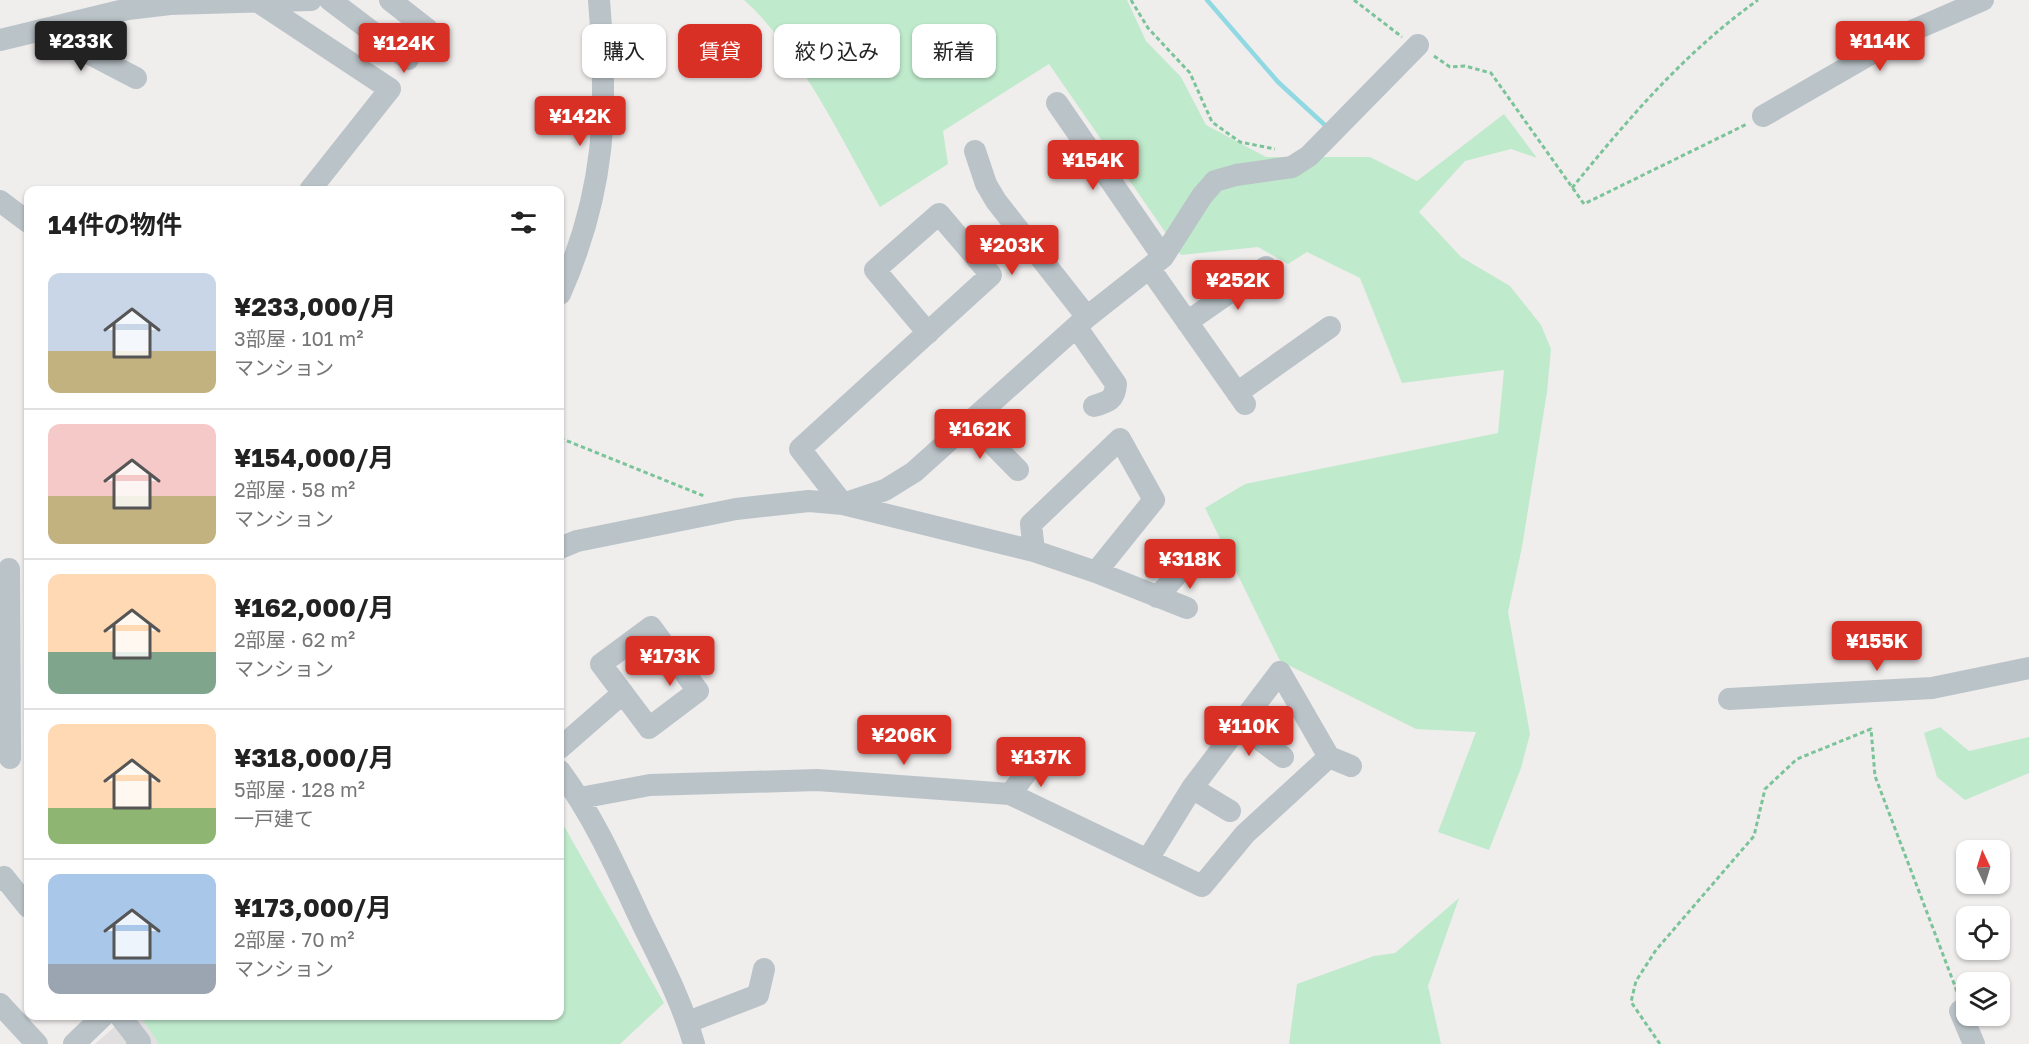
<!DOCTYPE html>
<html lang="ja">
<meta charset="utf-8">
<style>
:root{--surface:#fff;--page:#f2f2f2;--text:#222;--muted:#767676;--line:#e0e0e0;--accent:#d93025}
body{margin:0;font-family:"Golos Text","Noto Sans JP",sans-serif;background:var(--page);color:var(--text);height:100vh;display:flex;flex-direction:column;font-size:22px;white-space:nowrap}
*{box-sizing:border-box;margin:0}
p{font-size:20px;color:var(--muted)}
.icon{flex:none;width:33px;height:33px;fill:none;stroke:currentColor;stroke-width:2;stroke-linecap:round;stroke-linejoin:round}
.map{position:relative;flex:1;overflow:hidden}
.panel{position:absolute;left:24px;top:186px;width:540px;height:834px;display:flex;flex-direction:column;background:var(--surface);border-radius:12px;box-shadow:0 2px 4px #0004}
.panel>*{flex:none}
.top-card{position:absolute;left:582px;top:24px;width:570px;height:54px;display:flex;gap:12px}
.needle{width:39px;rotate:356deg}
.controls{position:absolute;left:1956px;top:840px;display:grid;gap:12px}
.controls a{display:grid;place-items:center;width:54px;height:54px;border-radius:12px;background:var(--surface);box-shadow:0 2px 4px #0004;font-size:30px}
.price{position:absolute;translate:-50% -51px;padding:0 14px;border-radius:6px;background:var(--accent);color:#fff;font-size:20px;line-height:39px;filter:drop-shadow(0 2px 3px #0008)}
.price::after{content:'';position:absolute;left:50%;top:36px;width:18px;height:14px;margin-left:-9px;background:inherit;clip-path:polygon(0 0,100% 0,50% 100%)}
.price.active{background:#222;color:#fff}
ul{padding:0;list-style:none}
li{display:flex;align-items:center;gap:18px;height:150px;padding:0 24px}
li+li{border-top:2px solid var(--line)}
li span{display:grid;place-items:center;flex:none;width:168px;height:120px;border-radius:12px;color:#555}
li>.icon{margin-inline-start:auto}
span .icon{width:72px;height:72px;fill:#fffc;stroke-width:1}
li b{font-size:26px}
h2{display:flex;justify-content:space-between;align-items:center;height:72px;padding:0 24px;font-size:26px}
.pill{padding:0 21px;border-radius:12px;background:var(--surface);box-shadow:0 2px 4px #0004;font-size:21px;line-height:54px}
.pill.active{background:var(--accent);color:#fff}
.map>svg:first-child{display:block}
.education{fill:#e0dedf}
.green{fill:#bfeacc}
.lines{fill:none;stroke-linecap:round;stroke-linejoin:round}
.stream{stroke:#90d9e3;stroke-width:4.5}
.path{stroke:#7bc499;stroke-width:3;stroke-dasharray:4.5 3;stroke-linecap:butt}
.minor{stroke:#bac3c8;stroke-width:22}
</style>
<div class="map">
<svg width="2029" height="1044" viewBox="0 0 2029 1044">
<rect width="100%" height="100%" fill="#f0eded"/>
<path class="education" d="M127 1016H140L159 1044H95Z"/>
<path class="green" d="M744 0H1127L1146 41 1181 77 1206 125 1266 157H1370L1417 181 1504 114 1537 158 1511 149 1465 161 1419 212 1461 257 1510 286 1541 325 1551 349 1547 392 1522 547 1508 612 1530 734 1521 768 1489 850 1438 832 1476 732 1416 729 1280 661 1205 508 1245 484 1498 433 1504 370 1402 383 1360 278 1307 252 1288 264 1258 247 1181 255 1049 64 943 131 948 164 880 207C843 142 799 49 744 0Z
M1940 727 1969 751 2029 737V773L1965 800 1937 777 1924 733Z
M560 819 664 1003 620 1044H159L140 1016H560Z
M1459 898 1428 986 1441 1044H1289L1297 984 1374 956 1395 953Z"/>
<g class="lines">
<path class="stream" d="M1207 0 1278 82 1327 127"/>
<path class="path" d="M1131 0 1148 28 1190 73 1212 122 1240 142 1275 149
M1354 0 1402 37
M1434 56 1450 67 1465 66 1491 73 1584 204 1747 124
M1572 188C1628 119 1685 52 1758 0
M560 438 704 496
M1660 1044 1631 1002 1636 981 1656 950 1754 836 1765 789 1797 759 1871 729 1875 776 1958 994"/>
<path class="minor" d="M330 0 408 59
M390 0 427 29
M260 3 390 89 310 190
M44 30 136 78
M0 40 128 9 170 4 311 0
M1057 103 1163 257
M1763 116 1907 33 1983 0
M975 151 986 184 996 201 1087 317
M0 201 28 222
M1150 269 1245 404
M560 294C606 190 608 111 599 0
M1187 322 1266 267
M1077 328 1116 384C1115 400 1108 402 1094 406
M928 333 875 270 939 214 991 275 800 449 843 504 885 490 914 472 1087 317 1163 257 1202 196 1215 181 1236 175 1292 167 1309 156 1418 45
M1237 393 1330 327
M971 422 1018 470
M560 548 577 541 736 509 809 501 843 504 1034 551 1096 572 1187 608
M1034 551 1031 524 1120 439 1154 500 1096 572
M9 569 10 758
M1157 597 1194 556
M651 627 698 691 649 728 601 664Z
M1729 699 1932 688 2029 668
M1239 724 1283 757
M560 748 623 693
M560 771C595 818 618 872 643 925 662 964 682 1002 694 1044
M1192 788 1230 811
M1010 794 1039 757
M580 798 650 785 817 780 1010 794 1202 886 1245 834 1329 757
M1148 859 1192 788 1280 672 1329 757 1351 766
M0 880 4 877 28 907
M0 1004 37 1044
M1960 1011 1974 1044
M120 1016 140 1042 137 1044
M688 1022 758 995 764 969
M74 1044 103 1016"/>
</g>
</svg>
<div class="controls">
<a><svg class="needle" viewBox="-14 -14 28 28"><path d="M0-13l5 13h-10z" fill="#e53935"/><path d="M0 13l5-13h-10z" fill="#767676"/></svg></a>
<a><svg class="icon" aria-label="locate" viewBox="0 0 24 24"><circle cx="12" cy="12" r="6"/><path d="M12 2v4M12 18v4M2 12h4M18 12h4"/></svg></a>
<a><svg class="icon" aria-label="layers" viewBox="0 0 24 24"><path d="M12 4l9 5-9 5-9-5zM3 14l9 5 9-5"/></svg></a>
</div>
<b class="price active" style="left:81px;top:72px">¥233K</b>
<b class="price" style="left:1880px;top:72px">¥114K</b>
<b class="price" style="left:404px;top:74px">¥124K</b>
<b class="price" style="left:580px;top:147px">¥142K</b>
<b class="price" style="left:1093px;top:191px">¥154K</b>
<b class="price" style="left:1012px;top:276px">¥203K</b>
<b class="price" style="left:1238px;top:311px">¥252K</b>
<b class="price" style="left:980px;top:460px">¥162K</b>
<b class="price" style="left:1190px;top:590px">¥318K</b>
<b class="price" style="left:1877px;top:672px">¥155K</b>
<b class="price" style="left:670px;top:687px">¥173K</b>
<b class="price" style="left:1249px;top:757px">¥110K</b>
<b class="price" style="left:904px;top:766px">¥206K</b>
<b class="price" style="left:1041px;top:788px">¥137K</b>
<div class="top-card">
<a class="pill">購入</a>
<a class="pill active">賃貸</a>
<a class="pill">絞り込み</a>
<a class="pill">新着</a>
</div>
<section class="panel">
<h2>14件の物件<svg class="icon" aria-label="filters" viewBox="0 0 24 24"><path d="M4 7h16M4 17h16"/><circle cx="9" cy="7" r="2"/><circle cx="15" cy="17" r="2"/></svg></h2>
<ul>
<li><span style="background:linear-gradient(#c9d6e8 65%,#c2b280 0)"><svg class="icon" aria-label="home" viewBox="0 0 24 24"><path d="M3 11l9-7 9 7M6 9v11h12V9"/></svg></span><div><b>¥233,000/月</b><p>3部屋 · 101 m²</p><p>マンション</p></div></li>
<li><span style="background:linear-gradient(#f6c9c9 60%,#c2b280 0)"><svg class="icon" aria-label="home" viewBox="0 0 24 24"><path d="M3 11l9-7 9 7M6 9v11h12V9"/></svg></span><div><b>¥154,000/月</b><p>2部屋 · 58 m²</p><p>マンション</p></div></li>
<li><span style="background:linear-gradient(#ffd9b3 65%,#7fa58c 0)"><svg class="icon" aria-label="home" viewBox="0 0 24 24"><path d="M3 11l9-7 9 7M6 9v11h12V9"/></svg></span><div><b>¥162,000/月</b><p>2部屋 · 62 m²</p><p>マンション</p></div></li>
<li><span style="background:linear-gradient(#ffd9b3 70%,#8fb573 0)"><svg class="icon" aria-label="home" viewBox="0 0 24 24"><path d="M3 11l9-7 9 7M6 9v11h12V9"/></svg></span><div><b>¥318,000/月</b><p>5部屋 · 128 m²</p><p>一戸建て</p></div></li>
<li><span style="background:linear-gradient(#a9c7e8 75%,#9aa5b1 0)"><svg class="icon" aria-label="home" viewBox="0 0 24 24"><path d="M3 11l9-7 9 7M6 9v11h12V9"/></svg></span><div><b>¥173,000/月</b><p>2部屋 · 70 m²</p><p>マンション</p></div></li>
</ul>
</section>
</div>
